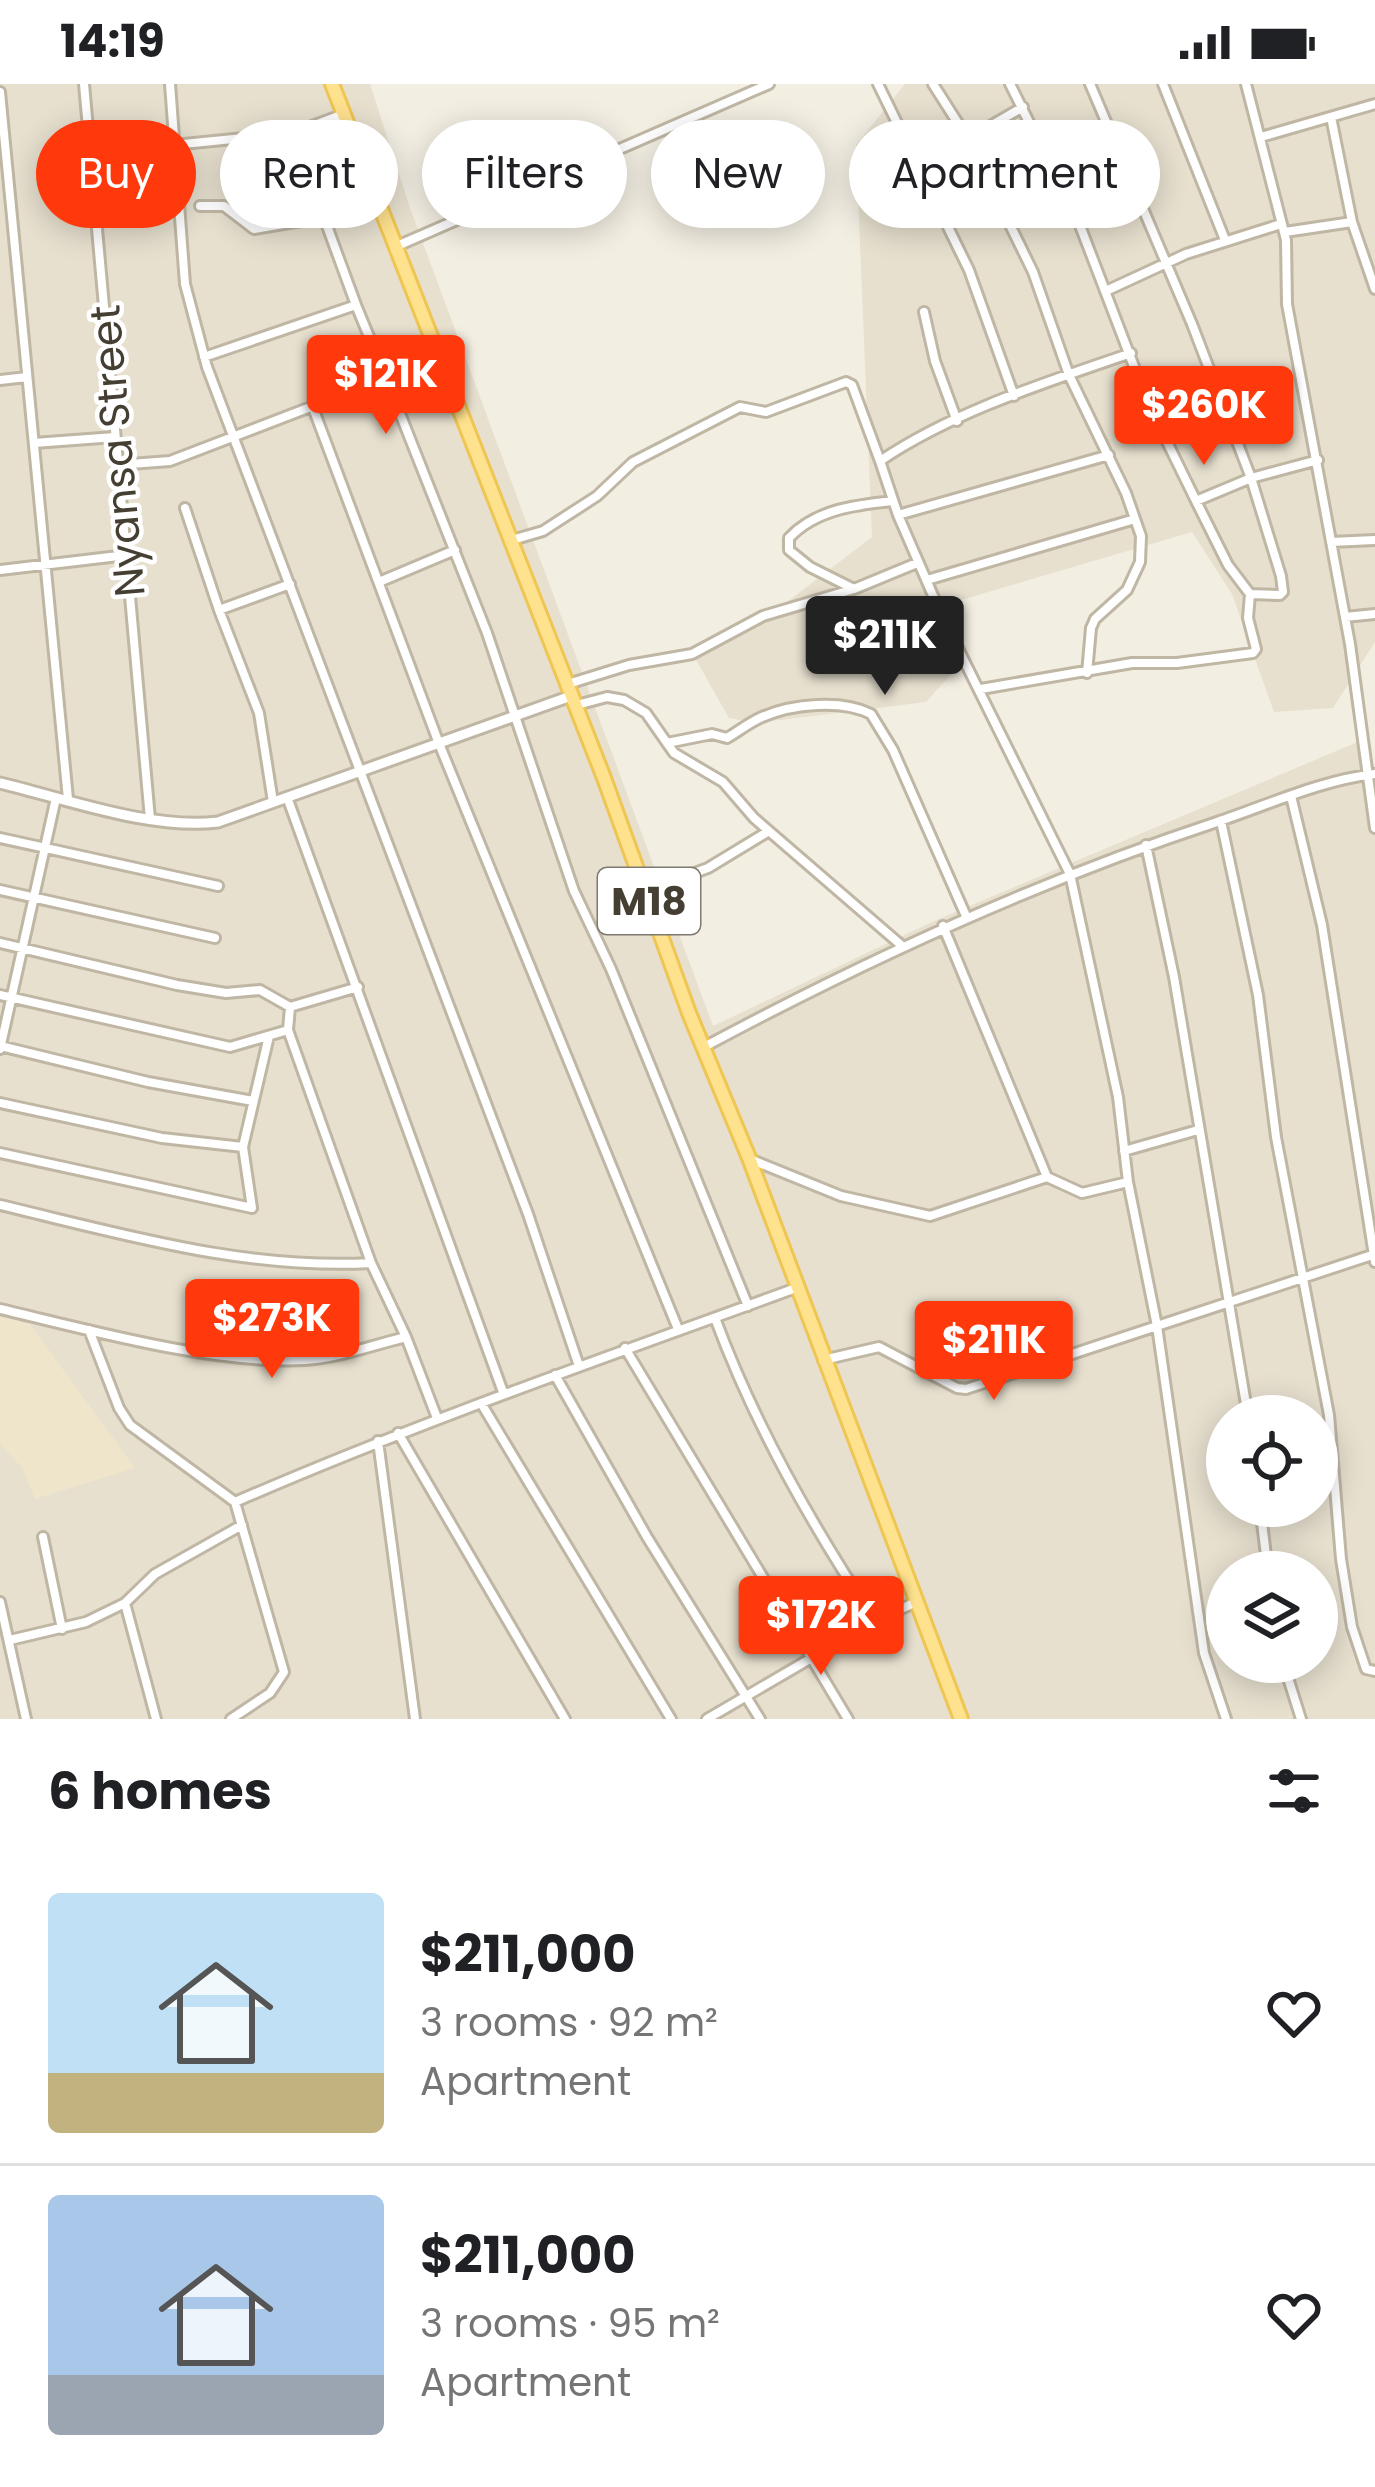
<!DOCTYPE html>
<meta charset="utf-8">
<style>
:root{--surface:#fff;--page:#f6f6f6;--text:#202124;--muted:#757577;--line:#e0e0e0;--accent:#ff390c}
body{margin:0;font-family:Poppins,sans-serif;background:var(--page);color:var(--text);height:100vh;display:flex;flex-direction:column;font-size:45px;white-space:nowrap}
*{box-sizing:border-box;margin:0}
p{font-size:39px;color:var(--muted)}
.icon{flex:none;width:66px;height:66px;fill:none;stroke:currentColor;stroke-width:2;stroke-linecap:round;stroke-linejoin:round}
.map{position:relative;height:1635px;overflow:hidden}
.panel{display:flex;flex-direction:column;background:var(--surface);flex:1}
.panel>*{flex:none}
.banner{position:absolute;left:36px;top:36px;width:1305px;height:108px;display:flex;gap:24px}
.controls{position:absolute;left:1206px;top:1311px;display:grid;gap:24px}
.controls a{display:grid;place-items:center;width:132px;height:132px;border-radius:50%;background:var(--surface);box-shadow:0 6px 30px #0003;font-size:60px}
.price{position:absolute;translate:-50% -102px;padding:0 27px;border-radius:12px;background:var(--accent);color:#fff;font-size:39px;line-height:78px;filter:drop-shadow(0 3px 6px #0008)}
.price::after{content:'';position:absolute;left:50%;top:72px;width:36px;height:27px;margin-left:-18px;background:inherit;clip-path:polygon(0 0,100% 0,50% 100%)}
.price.on{background:#222;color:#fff}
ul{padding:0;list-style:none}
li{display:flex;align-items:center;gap:36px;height:300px;padding:0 48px}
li+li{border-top:3px solid var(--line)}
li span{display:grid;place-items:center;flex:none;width:336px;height:240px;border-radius:12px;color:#555}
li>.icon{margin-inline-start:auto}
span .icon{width:144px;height:144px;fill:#fffc;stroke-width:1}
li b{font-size:51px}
h2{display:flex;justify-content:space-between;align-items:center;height:144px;padding:0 48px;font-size:51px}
.tag{padding:0 42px;border-radius:54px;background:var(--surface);box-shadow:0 6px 30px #0003;font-size:42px;line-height:108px}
.tag.on{background:var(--accent);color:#fff}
.status{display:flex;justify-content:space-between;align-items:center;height:84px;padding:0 60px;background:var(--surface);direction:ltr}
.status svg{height:33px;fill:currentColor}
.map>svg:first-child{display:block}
.residential{fill:#e7e0cf;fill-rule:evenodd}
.education{fill:#eee5ca}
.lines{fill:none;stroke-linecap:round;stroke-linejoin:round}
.minor-casing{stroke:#bfb6a4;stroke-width:14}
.tertiary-casing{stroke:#bfb6a4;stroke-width:15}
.primary-casing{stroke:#efc554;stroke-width:18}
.minor{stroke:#fff;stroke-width:8}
.tertiary{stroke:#fff;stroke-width:9}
.primary{stroke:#ffe28e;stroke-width:12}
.labels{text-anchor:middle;stroke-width:9;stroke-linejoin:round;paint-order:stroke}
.shield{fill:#fff;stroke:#7d7870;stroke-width:3}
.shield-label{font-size:39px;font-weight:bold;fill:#453e32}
.street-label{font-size:42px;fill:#453e32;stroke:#fff}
</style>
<div class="status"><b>14:19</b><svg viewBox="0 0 49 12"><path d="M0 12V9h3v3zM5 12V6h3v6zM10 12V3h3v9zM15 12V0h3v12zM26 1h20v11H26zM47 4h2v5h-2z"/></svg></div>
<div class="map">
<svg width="1375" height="1635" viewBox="0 0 1375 1635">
<rect width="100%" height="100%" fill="#f3eee2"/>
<path class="residential" d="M0 0H370L410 124 713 942 934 837 1367 654 1375 697V1635H0ZM1227 1332H1317V1422H1227ZM1227 1488H1317V1578H1227Z
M905 0H1375V558L1333 624 1274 628 1232 510 1192 448 944 521 964 576 926 618 756 639 729 634 691 567 787 518 872 453 856 61Z"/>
<path class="education" d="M0 1233 30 1240 135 1384 35 1415 22 1384 0 1360Z"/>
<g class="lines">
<g class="minor-casing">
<path id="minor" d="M84 0 150 735
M170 0 185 200 207 283 528 1130 579 1282
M878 0 969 186 1014 312
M933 0 968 55 1033 188 1069 291 1126 409 1141 452 1140 478 1127 506 1095 535 1091 544 1087 589
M1010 0 1079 139 1148 319 1196 417 1251 394 1192 240 1090 0
M1163 0 1225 156
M1246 0 1286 156 1287 220 1350 560 1375 744
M0 8 68 715
M344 30 293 49 356 221
M1331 33 1352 138 1375 205
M1261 53 1375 20
M968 55 1023 23
M93 69 293 49
M200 122H224L254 145 325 133
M1285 148 1352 138
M397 162 769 0
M1108 206 1186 170 1281 140
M924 228 935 277 957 337
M204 273 356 221 386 294
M0 296 27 293
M312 321 438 657 678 1245
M34 359 115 353
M1109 371 898 431 880 377C954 327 1047 298 1131 269
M117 381 170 377 386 294 487 549 574 807 611 885 748 1222
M893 417C856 421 816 425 789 454V466L810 483 854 505 917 479
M1196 417 1228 481 1250 510 1280 511 1283 508 1281 492 1251 394 1318 376
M185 424 219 526 259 629 273 718
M509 457 543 447 597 412 633 378 740 323 766 328 846 298 852 301 880 377
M1331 458 1375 456
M0 486 127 471
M927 496 1135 435
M379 498 455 466
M219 526 290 500
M1345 533 1375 530
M568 600 629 581 692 570 763 532 854 505
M981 605 1132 579H1177L1253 569 1256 565 1248 534 1250 510
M577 621 607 613 624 616 646 629 674 669 723 698 754 734 901 861
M667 659 712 650 727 654C739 647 750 638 762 633 792 620 841 615 871 630L893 666 966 832
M1291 712 1322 841 1375 1178
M287 713 503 1308
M1221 737 1258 911 1276 1053 1329 1331 1341 1475 1352 1543 1366 1585 1375 1587
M0 754 218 802
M1146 761 1174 893 1248 1332
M0 806 215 854
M645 807 708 784 769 747
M943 842 1047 1093 1082 1109 1128 1098
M0 859 177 901 226 909 260 906 290 923
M358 903 290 923 288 946 371 1179 406 1253
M0 911 230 963 288 946
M0 962 148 998 253 1017
M704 963C870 874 1038 797 1217 738 1268 721 1321 696 1375 690
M0 965 56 714
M0 1019 162 1054 243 1063
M1124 1067 1198 1046
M0 1069 252 1124 243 1063 269 952
M752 1076 841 1112 930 1132 1047 1093
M0 1121C123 1150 244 1186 371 1179
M0 1225C90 1246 214 1281 305 1276 338 1274 373 1261 406 1253L437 1334
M715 1234C755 1342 812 1441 875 1537
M89 1246 119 1324 130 1341 235 1418C419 1338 607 1273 796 1204
M625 1264 848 1635
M823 1276 879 1263 957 1304 966 1305 1157 1242 1128 1098 1118 1013 1070 790 941 530 898 431
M555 1291 647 1453 760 1635
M481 1319 671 1635
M398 1349 565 1635
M378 1357 415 1635
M1260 1422 1268 1488
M43 1453 62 1545
M0 1518 26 1635
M10 1556 86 1538 125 1519
M1283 1578 1301 1635
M156 1635 125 1519 155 1490 242 1441
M231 1635 270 1609 284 1588 235 1418
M707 1635 875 1537 916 1518
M1226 1635 1204 1569 1157 1242 1375 1170"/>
</g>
<g class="tertiary-casing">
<path id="tertiary" d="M0 699C67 715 150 746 218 738L571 612"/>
</g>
<g class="primary-casing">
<path id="primary" d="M332 0 604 694 689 929 749 1074 961 1635"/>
</g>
<use href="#minor" class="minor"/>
<use href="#tertiary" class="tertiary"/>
<use href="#primary" class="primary"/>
</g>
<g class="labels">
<rect class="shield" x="598" y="784" width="102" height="66" rx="9"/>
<g class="shield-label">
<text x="649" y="831">M18</text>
</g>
<g class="street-label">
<text transform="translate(117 367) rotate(-95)" y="15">Nyansa Street</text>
</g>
</g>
</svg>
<div class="controls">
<a><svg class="icon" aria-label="locate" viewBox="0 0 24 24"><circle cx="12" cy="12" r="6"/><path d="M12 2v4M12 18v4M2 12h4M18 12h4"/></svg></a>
<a><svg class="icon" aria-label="layers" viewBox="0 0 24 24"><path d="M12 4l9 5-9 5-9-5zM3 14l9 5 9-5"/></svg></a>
</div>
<b class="price" style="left:386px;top:353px">$121K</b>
<b class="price" style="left:1204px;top:384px">$260K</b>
<b class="price on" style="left:885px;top:614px">$211K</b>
<b class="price" style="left:272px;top:1297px">$273K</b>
<b class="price" style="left:994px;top:1319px">$211K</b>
<b class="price" style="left:821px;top:1594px">$172K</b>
<div class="banner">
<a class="tag on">Buy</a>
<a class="tag">Rent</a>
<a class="tag">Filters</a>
<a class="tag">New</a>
<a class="tag">Apartment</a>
</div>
</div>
<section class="panel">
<h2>6 homes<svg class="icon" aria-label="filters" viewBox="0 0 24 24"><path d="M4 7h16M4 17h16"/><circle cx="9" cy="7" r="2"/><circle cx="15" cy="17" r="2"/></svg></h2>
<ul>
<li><span style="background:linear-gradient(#bfe0f5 75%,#c2b280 0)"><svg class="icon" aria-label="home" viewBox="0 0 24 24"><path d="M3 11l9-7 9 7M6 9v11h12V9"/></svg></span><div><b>$211,000</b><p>3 rooms · 92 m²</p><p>Apartment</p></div><svg class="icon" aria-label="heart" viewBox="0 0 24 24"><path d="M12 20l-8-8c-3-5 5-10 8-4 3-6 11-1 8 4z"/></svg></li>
<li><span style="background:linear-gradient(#a9c7e8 75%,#9aa5b1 0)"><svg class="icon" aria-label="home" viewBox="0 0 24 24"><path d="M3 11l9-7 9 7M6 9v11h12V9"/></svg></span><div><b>$211,000</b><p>3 rooms · 95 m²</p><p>Apartment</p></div><svg class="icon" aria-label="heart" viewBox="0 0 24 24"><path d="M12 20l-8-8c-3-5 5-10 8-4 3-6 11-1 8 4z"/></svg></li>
</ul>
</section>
